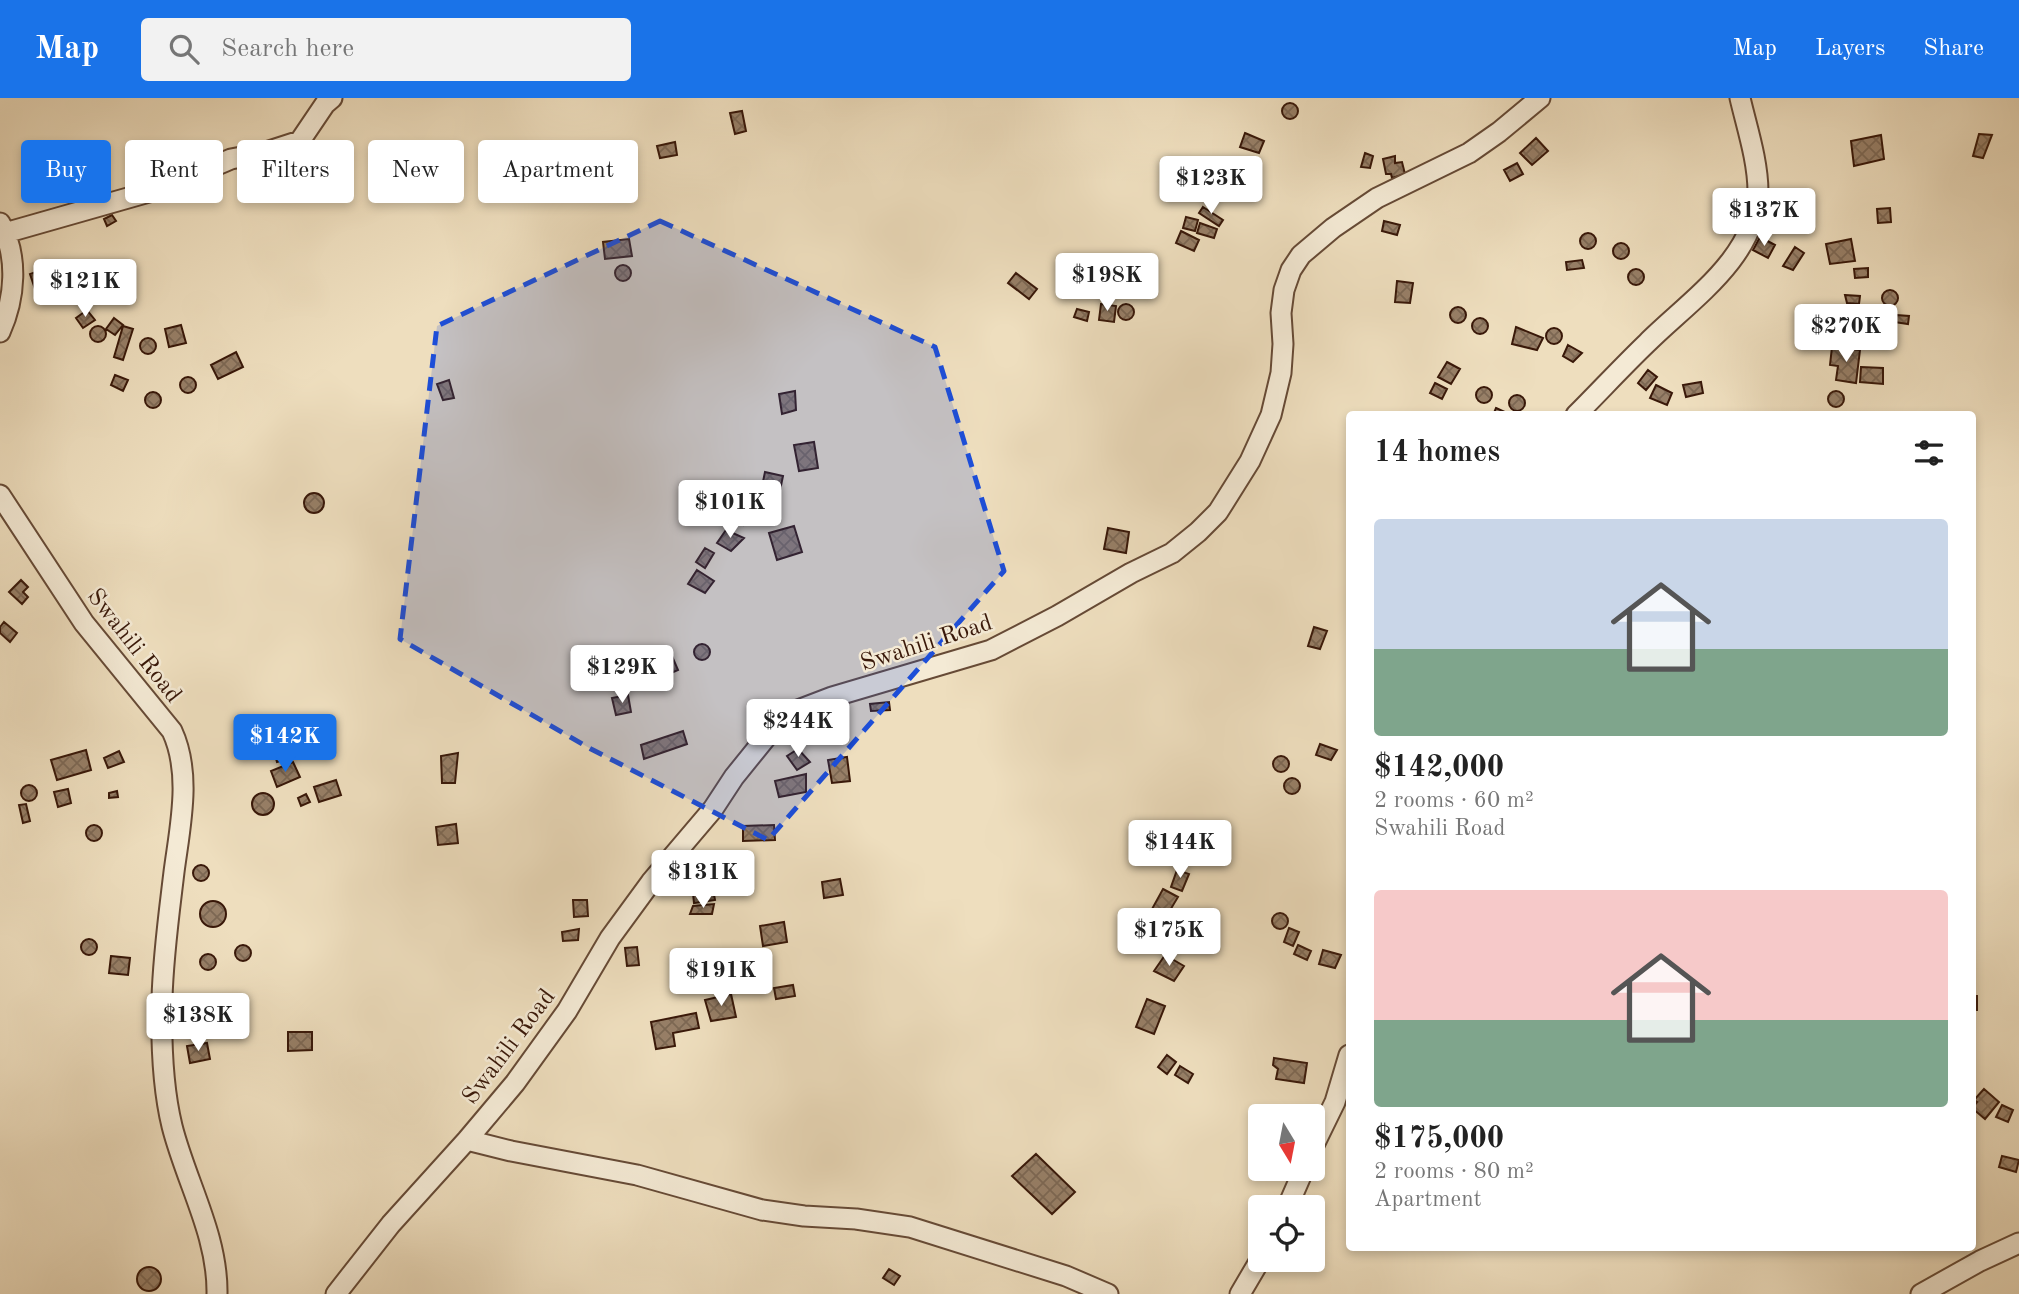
<!DOCTYPE html>
<meta charset="utf-8">
<style>
:root{--surface:#fff;--page:#f2f2f2;--text:#222;--muted:#767676;--accent:#1a73e8}
body{margin:0;font-family:"Old Standard TT",serif;background:var(--page);color:var(--text);height:100vh;display:flex;flex-direction:column;font-size:26px;white-space:nowrap}
*{box-sizing:border-box;margin:0}
p{font-size:23px;color:var(--muted)}
.icon{flex:none;width:38px;height:38px;fill:none;stroke:currentColor;stroke-width:2;stroke-linecap:round;stroke-linejoin:round}
.map{position:relative;flex:1;overflow:hidden}
.details{position:absolute;left:1346px;top:313px;width:630px;height:840px;display:flex;flex-direction:column;background:var(--surface);border-radius:7px;box-shadow:0 4px 10px #0003}
.details>*{flex:none}
.hud{position:absolute;left:21px;top:42px;width:665px;height:63px;display:flex;gap:14px}
.needle{width:46px;rotate:170deg}
.fabs{position:absolute;left:1248px;top:1006px;display:grid;gap:14px}
.fabs a{display:grid;place-items:center;width:77px;height:77px;border-radius:7px;background:var(--surface);box-shadow:0 4px 10px #0003;font-size:35px}
.price{position:absolute;translate:-50% -60px;padding:0 16px;border-radius:7px;background:#fff;color:#222;font-size:23px;line-height:46px;filter:drop-shadow(0 2px 4px #0008)}
.price::after{content:'';position:absolute;left:50%;top:42px;width:21px;height:16px;margin-left:-10px;background:inherit;clip-path:polygon(0 0,100% 0,50% 100%)}
.price.current{background:var(--accent);color:#fff}
ul{padding:0;list-style:none}
li{display:grid;align-content:center;gap:14px;height:371px;padding:0 28px}
li span{display:grid;place-items:center;height:217px;border-radius:7px;color:#555}
li>.icon{margin-inline-start:auto}
span .icon{width:126px;height:126px;fill:#fffc;stroke-width:1}
li b{font-size:30px}
h2{display:flex;justify-content:space-between;align-items:center;height:84px;padding:0 28px;font-size:30px}
.tag{padding:0 24px;border-radius:7px;background:var(--surface);box-shadow:0 4px 10px #0003;font-size:24px;line-height:63px}
.tag.current{background:var(--accent);color:#fff}
header{display:flex;align-items:center;gap:42px;box-sizing:border-box;height:98px;padding:0 35px;background:var(--accent);color:#fff}
header strong{font-size:33px}
nav{display:flex;gap:38px;margin-inline-start:auto;font-size:24px}
.search{width:490px;height:63px;background:var(--page);display:flex;align-items:center;gap:18px;box-sizing:border-box;padding:0 24px;border-radius:7px;color:var(--muted);font-size:26px}
.map>svg:first-child{display:block}
.building{fill:url(#building-cross-hatch);stroke:#391809;stroke-width:2}
.lines{fill:none;stroke-linecap:round;stroke-linejoin:round}
.street-casing{stroke:#664a36;stroke-width:23}
.street{stroke:#f4ead5;stroke-width:19}
.marked{fill:#1d4ed8;fill-opacity:0.2;stroke:#1d4ed8;stroke-width:5;stroke-dasharray:14 9;stroke-linejoin:round}
.labels{text-anchor:middle;stroke-width:5;stroke-linejoin:round;paint-order:stroke}
.street-label{font-size:24px;fill:#391809;stroke:#f4ead5}
</style>
<header>
<strong>Map</strong>
<div class="search"><svg class="icon" aria-label="search" viewBox="0 0 24 24"><circle cx="10" cy="10" r="6"/><path d="M15 15l6 6"/></svg>Search here</div>
<nav><a>Map</a><a>Layers</a><a>Share</a></nav>
</header>
<div class="map">
<svg width="2019" height="1196" viewBox="0 0 2019 1196">
<defs>
<pattern id="building-cross-hatch" width="8" height="8" patternUnits="userSpaceOnUse" patternTransform="scale(1.75)"><rect width="8" height="8" fill="#977f67"/><path d="M0 0l8 8M0 8l8-8" fill="none" stroke="#7c6753"/></pattern>
</defs>
<rect width="100%" height="100%" fill="#eedebe"/>
<filter id="stains"><feTurbulence type="fractalNoise" baseFrequency=".00286" numOctaves="4"/><feColorMatrix values="0 0 0 0 .2 0 0 0 0 .09 0 0 0 0 .02 0 0 0 .5 -.17"/></filter>
<radialGradient id="worn" r=".72"><stop offset=".6" stop-color="#630" stop-opacity="0"/><stop offset="1" stop-color="#630" stop-opacity=".3"/></radialGradient>
<path class="building" d="M1282 13a8 8 0 1 1 16 0a8 8 0 1 1-16 0Z
M742 13 746 33 735 36 730 15Z
M1245 35 1264 43 1259 55 1240 49Z
M1979 36 1992 37 1983 60 1973 58Z
M1881 37 1884 61 1854 68 1851 43Z
M1536 40 1548 53 1532 67 1520 55Z
M675 44 677 57 660 60 657 48Z
M1365 55 1373 58 1370 70 1361 69Z
M1395 58V65L1402 64 1405 76 1392 80 1391 76H1386L1383 61Z
M1517 65 1523 76 1510 83 1504 72Z
M1204 94a8 8 0 1 1 16 0a8 8 0 1 1-16 0Z
M1203 109 1223 122 1219 128 1199 115Z
M1890 110 1891 124 1878 125 1877 111Z
M112 117 116 123 107 128 104 121Z
M1186 119 1198 122 1195 133 1183 130Z
M1384 123 1400 127 1397 137 1382 133Z
M1200 125 1217 131 1214 140 1197 135Z
M1181 133 1199 142 1194 153 1176 145Z
M1580 143a8 8 0 1 1 16 0a8 8 0 1 1-16 0Z
M1760 139 1775 147 1768 160 1753 152Z
M629 141 632 158 605 161 603 144Z
M1851 141 1855 163 1830 166 1826 146Z
M1613 153a8 8 0 1 1 16 0a8 8 0 1 1-16 0Z
M1795 149 1804 155 1793 172 1783 168Z
M1582 162 1584 170 1567 172 1566 164Z
M615 175a8 8 0 1 1 16 0a8 8 0 1 1-16 0Z
M53 168 58 182 35 191 30 176Z
M1868 170V179L1855 180 1854 171Z
M1628 179a8 8 0 1 1 16 0a8 8 0 1 1-16 0Z
M1134 182a8 8 0 1 1 16 0a8 8 0 1 1-16 0Z
M1016 175 1037 191 1029 201 1008 185Z
M1397 183 1413 185 1410 205 1395 204Z
M1882 200a8 8 0 1 1 16 0a8 8 0 1 1-16 0Z
M1845 197 1860 198 1859 206 1847 205Z
M1101 206 1116 208 1114 224 1099 222Z
M1118 214a8 8 0 1 1 16 0a8 8 0 1 1-16 0Z
M1450 217a8 8 0 1 1 16 0a8 8 0 1 1-16 0Z
M1077 211 1089 214 1087 223 1074 219Z
M87 212 95 222 83 230 76 220Z
M1863 214 1878 216 1876 228 1861 226Z
M1896 217 1909 218 1908 226 1894 224Z
M114 220 123 227 115 237 106 231Z
M1472 228a8 8 0 1 1 16 0a8 8 0 1 1-16 0Z
M181 227 186 245 169 249 165 231Z
M123 228 133 231 123 262 114 259Z
M90 236a8 8 0 1 1 16 0a8 8 0 1 1-16 0Z
M1516 229 1543 240 1537 252 1512 246Z
M1546 238a8 8 0 1 1 16 0a8 8 0 1 1-16 0Z
M1836 240a8 8 0 1 1 16 0a8 8 0 1 1-16 0Z
M140 248a8 8 0 1 1 16 0a8 8 0 1 1-16 0Z
M1568 247 1582 255 1573 264 1563 258Z
M1832 249 1860 252 1856 285 1836 282 1838 268 1830 267Z
M236 254 243 269 218 281 211 267Z
M1447 264 1460 271 1451 286 1438 279Z
M1861 269 1883 270V286L1860 284Z
M1648 272 1657 279 1646 292 1638 285Z
M115 277 128 282 123 293 111 287Z
M180 287a8 8 0 1 1 16 0a8 8 0 1 1-16 0Z
M449 282 454 300 443 302 437 286Z
M1701 284 1703 295 1686 299 1683 287Z
M1435 285 1447 291 1442 301 1430 295Z
M1656 287 1672 295 1667 307 1650 300Z
M1476 297a8 8 0 1 1 16 0a8 8 0 1 1-16 0Z
M795 293 796 312 782 316 779 296Z
M1828 301a8 8 0 1 1 16 0a8 8 0 1 1-16 0Z
M145 302a8 8 0 1 1 16 0a8 8 0 1 1-16 0Z
M1509 305a8 8 0 1 1 16 0a8 8 0 1 1-16 0Z
M1496 310 1507 315 1506 317H1493Z
M814 344 818 370 799 373 794 347Z
M765 374 783 378 778 402 760 398Z
M304 405a10 10 0 1 1 20 0a10 10 0 1 1-20 0Z
M740 406 755 414 743 427 730 421Z
M794 428 802 454 777 462 769 435Z
M1108 430 1129 434 1126 455 1104 451Z
M726 432 744 440 731 453 717 445Z
M705 450 714 455 705 470 696 464Z
M697 472 714 483 705 495 688 486Z
M21 482 28 489 23 494 28 499 22 506 9 494Z
M4 524 17 535 10 544 0 535V529Z
M1314 529 1327 533 1320 551 1308 548Z
M694 554a8 8 0 1 1 16 0a8 8 0 1 1-16 0Z
M668 549 678 572 660 580 650 557Z
M631 571 641 586 623 593 612 578Z
M628 597 631 614 616 617 612 600Z
M889 604 890 612 871 613 870 606Z
M683 633 687 646 644 661 641 647Z
M1320 646 1337 652 1331 662 1316 657Z
M798 651 810 664 797 672 787 658Z
M86 652 91 672 57 682 51 662Z
M287 652 290 660 277 664 275 657Z
M119 653 124 664 108 670 104 660Z
M458 655 455 685H442L441 658Z
M1273 666a8 8 0 1 1 16 0a8 8 0 1 1-16 0Z
M847 659 850 683 832 685 828 662Z
M293 664 300 679 277 689 271 673Z
M806 676V694L779 699 775 683Z
M1284 688a8 8 0 1 1 16 0a8 8 0 1 1-16 0Z
M336 682 341 697 319 704 314 689Z
M21 695a8 8 0 1 1 16 0a8 8 0 1 1-16 0Z
M68 691 71 705 58 709 54 694Z
M117 693 118 699 109 700V695Z
M252 706a11 11 0 1 1 22 0a11 11 0 1 1-22 0Z
M306 696 310 704 301 708 298 700Z
M26 706 30 723 23 725 19 707Z
M456 726 458 745 438 747 436 729Z
M774 727 775 742 743 743V728Z
M86 735a8 8 0 1 1 16 0a8 8 0 1 1-16 0Z
M193 775a8 8 0 1 1 16 0a8 8 0 1 1-16 0Z
M1177 772 1189 776 1182 793 1171 789Z
M711 781 715 802 694 805 692 785Z
M840 781 843 797 824 800 822 784Z
M1163 791 1178 799 1166 819 1152 811Z
M573 802H587L588 818 574 819Z
M200 816a13 13 0 1 1 26 0a13 13 0 1 1-26 0Z
M714 806 712 816H690L693 808Z
M1272 823a8 8 0 1 1 16 0a8 8 0 1 1-16 0Z
M784 824 787 844 763 848 760 828Z
M1289 830 1299 834 1293 848 1284 844Z
M579 831 578 842 563 843 562 834Z
M81 849a8 8 0 1 1 16 0a8 8 0 1 1-16 0Z
M1298 847 1311 853 1307 862 1294 856Z
M235 855a8 8 0 1 1 16 0a8 8 0 1 1-16 0Z
M637 849 639 867 627 868 625 850Z
M1323 852 1341 857 1335 870 1319 866Z
M200 864a8 8 0 1 1 16 0a8 8 0 1 1-16 0Z
M1165 857 1184 868 1174 883 1154 873Z
M111 858 130 860 128 877 109 875Z
M715 861 718 881 699 886 693 865Z
M793 887 795 898 776 901 774 890Z
M731 896 736 919 711 923 705 902Z
M1972 898H1977V912H1972Z
M1147 901 1165 908 1154 936 1136 929Z
M696 915 699 930 673 935 675 948 656 951 651 924Z
M288 934H312V952L288 953Z
M207 945 210 961 190 965 187 948Z
M1167 957 1176 964 1167 976 1158 969Z
M1274 960 1307 965 1304 985 1276 981 1278 971 1273 967Z
M1180 968 1193 976 1188 985 1175 977Z
M1984 991 1999 1004 1985 1021 1972 1010 1977 1004 1974 1002Z
M2002 1007 2013 1012 2008 1024 1996 1019Z
M1036 1056 1075 1094 1052 1116 1012 1078Z
M2002 1058 2019 1062 2016 1074 1999 1069Z
M1312 1111H1318L1313 1158H1312Z
M137 1181a12 12 0 1 1 24 0a12 12 0 1 1-24 0Z
M889 1171 900 1178 894 1187 883 1180Z"/>
<g class="lines">
<g class="street-casing">
<path id="street" d="M0 125C19 158 15 201 0 234
M5 135 163 90 231 61 263 55 300 43 325 6 332 0
M1576 317C1600 293 1623 268 1647 245 1689 203 1756 160 1758 94 1758 63 1747 30 1740 0
M0 397 84 525 172 633C192 676 180 728 174 774 169 816 163 859 162 901 161 943 162 987 172 1028 186 1084 218 1137 217 1196
M467 1042 511 1053 637 1077 762 1112 804 1118 856 1121 910 1129 1066 1178 1108 1196
M1312 1051 1335 1004 1349 957
M1287 1110 1304 1071
M336 1196 391 1126 467 1042 515 985 567 913 610 840 651 784 713 711 734 679 772 632 798 612 832 599 991 552 1057 518 1131 475 1172 455 1198 434 1218 414 1250 363 1271 317 1281 275 1283 246 1281 215 1284 192 1291 172 1301 157 1333 130 1377 100 1469 55 1499 34 1540 0
M1240 1196 1260 1162
M1921 1196 1980 1163 2019 1145"/>
</g>
<use href="#street" class="street"/>
</g>
<path class="marked" d="M660 123 935 249 1004 473 768 742 591 651 400 541 437 228Z"/>
<g class="labels">
<g class="street-label">
<text transform="translate(926 544) rotate(-18)" y="8">Swahili Road</text>
<text transform="translate(135 547) rotate(52)" y="8">Swahili Road</text>
<text transform="translate(508 948) rotate(-53)" y="8">Swahili Road</text>
</g>
</g>
<rect width="100%" height="100%" filter="url(#stains)"/>
<rect width="100%" height="100%" fill="url(#worn)"/>
</svg>
<div class="fabs">
<a><svg class="needle" viewBox="-14 -14 28 28"><path d="M0-13l5 13h-10z" fill="#e53935"/><path d="M0 13l5-13h-10z" fill="#767676"/></svg></a>
<a><svg class="icon" aria-label="locate" viewBox="0 0 24 24"><circle cx="12" cy="12" r="6"/><path d="M12 2v4M12 18v4M2 12h4M18 12h4"/></svg></a>
</div>
<b class="price" style="left:1211px;top:118px">$123K</b>
<b class="price" style="left:1764px;top:150px">$137K</b>
<b class="price" style="left:1107px;top:215px">$198K</b>
<b class="price" style="left:85px;top:221px">$121K</b>
<b class="price" style="left:1846px;top:266px">$270K</b>
<b class="price" style="left:730px;top:442px">$101K</b>
<b class="price" style="left:622px;top:607px">$129K</b>
<b class="price" style="left:798px;top:661px">$244K</b>
<b class="price current" style="left:285px;top:676px">$142K</b>
<b class="price" style="left:1180px;top:782px">$144K</b>
<b class="price" style="left:703px;top:812px">$131K</b>
<b class="price" style="left:1169px;top:870px">$175K</b>
<b class="price" style="left:721px;top:910px">$191K</b>
<b class="price" style="left:198px;top:955px">$138K</b>
<div class="hud">
<a class="tag current">Buy</a>
<a class="tag">Rent</a>
<a class="tag">Filters</a>
<a class="tag">New</a>
<a class="tag">Apartment</a>
</div>
<section class="details">
<h2>14 homes<svg class="icon" aria-label="filters" viewBox="0 0 24 24"><path d="M4 7h16M4 17h16"/><circle cx="9" cy="7" r="2"/><circle cx="15" cy="17" r="2"/></svg></h2>
<ul>
<li><span style="background:linear-gradient(#c9d6e8 60%,#7fa58c 0)"><svg class="icon" aria-label="home" viewBox="0 0 24 24"><path d="M3 11l9-7 9 7M6 9v11h12V9"/></svg></span><div><b>$142,000</b><p>2 rooms · 60 m²</p><p>Swahili Road</p></div></li>
<li><span style="background:linear-gradient(#f6c9c9 60%,#7fa58c 0)"><svg class="icon" aria-label="home" viewBox="0 0 24 24"><path d="M3 11l9-7 9 7M6 9v11h12V9"/></svg></span><div><b>$175,000</b><p>2 rooms · 80 m²</p><p>Apartment</p></div></li>
</ul>
</section>
</div>
